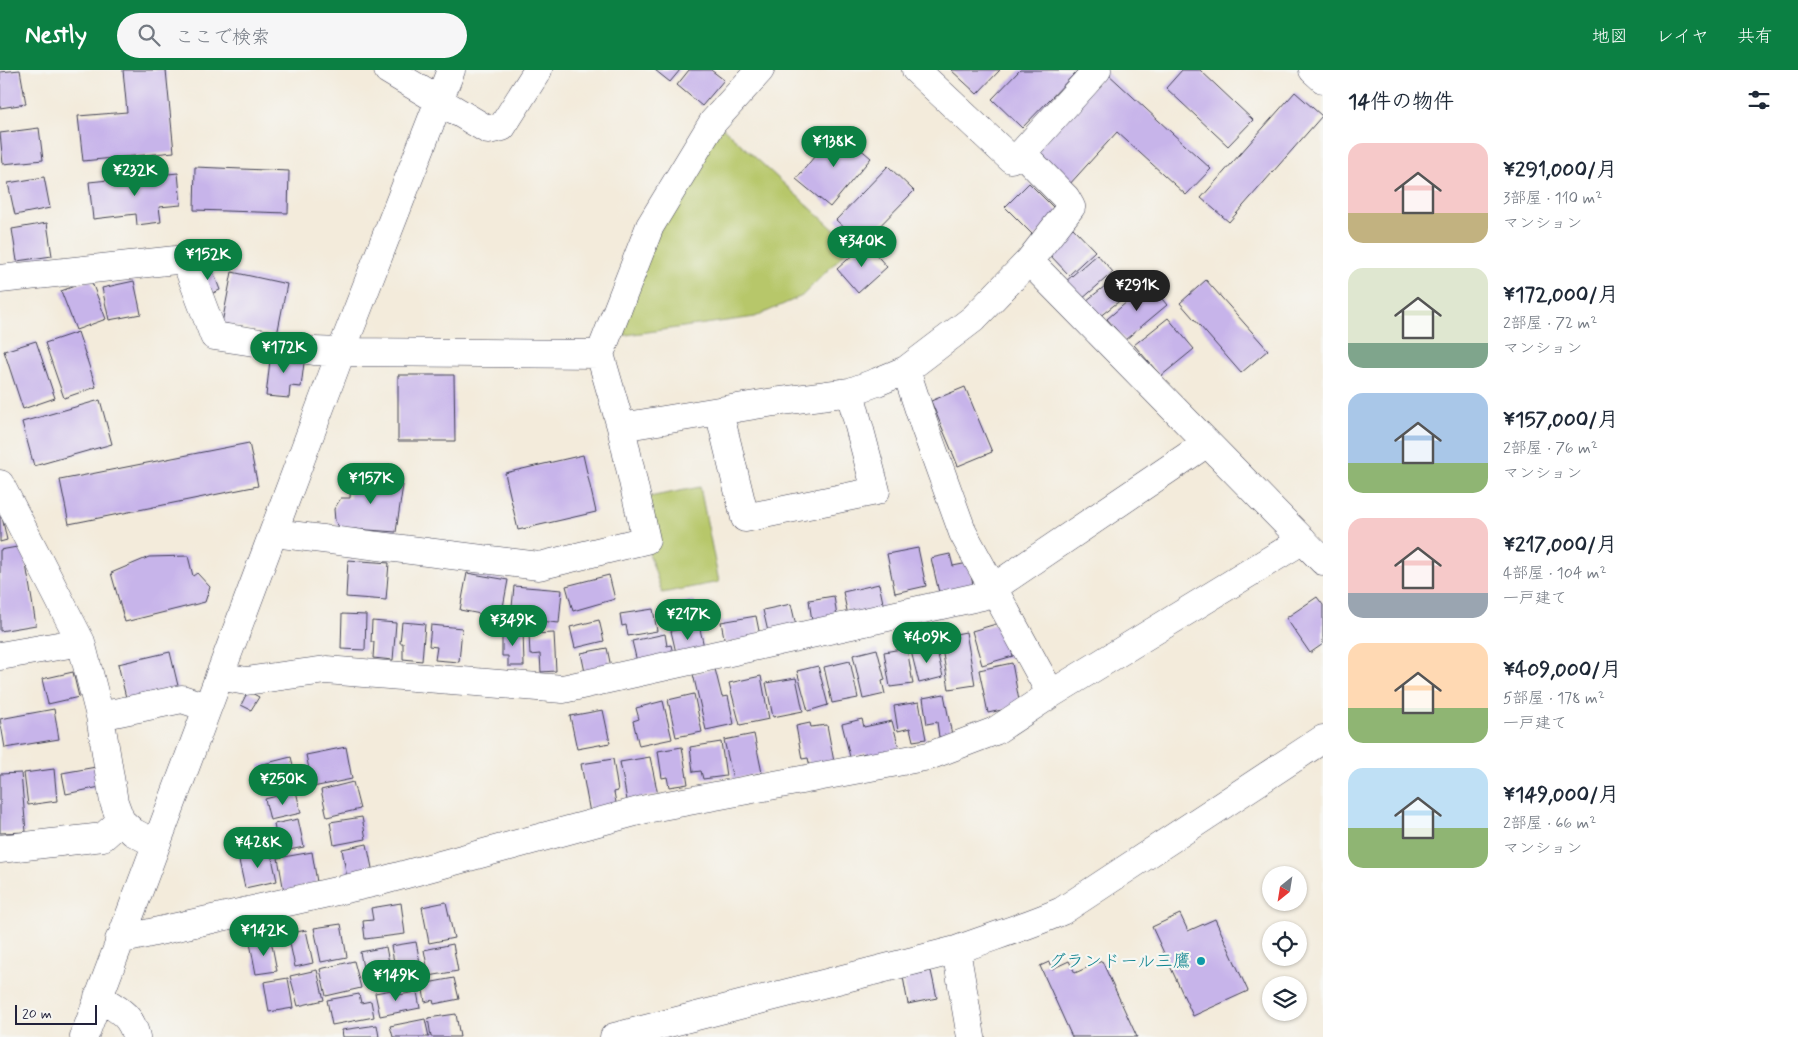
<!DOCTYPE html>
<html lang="ja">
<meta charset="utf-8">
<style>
:root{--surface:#fff;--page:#f6f6f7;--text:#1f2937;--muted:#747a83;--accent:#0b8043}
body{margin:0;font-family:Mynerve,"Klee One",sans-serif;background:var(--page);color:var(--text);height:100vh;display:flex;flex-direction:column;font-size:19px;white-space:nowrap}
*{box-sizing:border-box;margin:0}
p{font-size:16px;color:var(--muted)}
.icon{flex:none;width:28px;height:28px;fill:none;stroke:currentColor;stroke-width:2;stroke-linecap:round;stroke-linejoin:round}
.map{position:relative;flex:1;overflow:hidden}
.side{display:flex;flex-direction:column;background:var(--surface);width:475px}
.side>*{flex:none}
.needle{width:32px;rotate:210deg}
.controls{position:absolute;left:1262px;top:796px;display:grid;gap:10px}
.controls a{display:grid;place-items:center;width:45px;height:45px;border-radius:50%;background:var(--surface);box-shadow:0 1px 4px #0004;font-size:25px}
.scale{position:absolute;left:15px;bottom:12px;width:82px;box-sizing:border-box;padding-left:5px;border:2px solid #22223b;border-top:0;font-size:14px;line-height:18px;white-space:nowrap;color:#22223b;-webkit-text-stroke:4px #f6f6f2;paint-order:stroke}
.price{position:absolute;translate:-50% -42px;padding:0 11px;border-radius:18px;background:var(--accent);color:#fff;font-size:16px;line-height:32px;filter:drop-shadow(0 1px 2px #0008)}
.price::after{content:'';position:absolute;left:50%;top:30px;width:15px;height:11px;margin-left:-8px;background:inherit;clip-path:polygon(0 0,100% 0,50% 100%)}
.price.current{background:#222;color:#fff}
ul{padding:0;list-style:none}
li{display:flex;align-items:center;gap:15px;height:125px;padding:0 25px}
li span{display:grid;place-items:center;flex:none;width:140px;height:100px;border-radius:15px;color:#555}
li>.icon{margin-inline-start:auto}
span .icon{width:60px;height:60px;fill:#fffc;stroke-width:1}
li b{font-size:21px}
h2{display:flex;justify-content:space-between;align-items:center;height:60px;padding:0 25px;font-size:21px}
header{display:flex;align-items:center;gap:30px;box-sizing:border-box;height:70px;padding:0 25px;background:var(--accent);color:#fff}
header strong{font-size:24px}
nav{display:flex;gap:28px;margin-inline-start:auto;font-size:18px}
.search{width:350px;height:45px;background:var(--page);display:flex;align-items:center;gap:12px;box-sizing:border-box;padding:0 18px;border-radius:28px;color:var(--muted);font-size:19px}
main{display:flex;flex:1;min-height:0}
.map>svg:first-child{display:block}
.green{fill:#b7c76a;stroke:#6c7452}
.building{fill:#c7b4ea}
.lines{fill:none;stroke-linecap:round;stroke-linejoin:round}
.minor-casing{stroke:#414053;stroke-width:29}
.minor{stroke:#fff;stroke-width:28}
.culture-dot{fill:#0f9aa8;stroke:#f6f6f2;stroke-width:2}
.labels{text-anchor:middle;stroke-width:4.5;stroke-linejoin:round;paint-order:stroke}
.culture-label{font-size:18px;fill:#0d838f;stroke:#f6f6f2;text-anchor:end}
</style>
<header>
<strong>Nestly</strong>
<div class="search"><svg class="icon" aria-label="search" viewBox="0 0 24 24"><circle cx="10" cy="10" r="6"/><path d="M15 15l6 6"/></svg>ここで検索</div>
<nav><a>地図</a><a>レイヤ</a><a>共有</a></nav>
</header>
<main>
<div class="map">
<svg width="1323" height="967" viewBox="0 0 1323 967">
<rect width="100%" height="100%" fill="#f6f6f2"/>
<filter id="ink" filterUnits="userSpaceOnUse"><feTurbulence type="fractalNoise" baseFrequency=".02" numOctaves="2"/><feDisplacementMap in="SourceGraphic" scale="10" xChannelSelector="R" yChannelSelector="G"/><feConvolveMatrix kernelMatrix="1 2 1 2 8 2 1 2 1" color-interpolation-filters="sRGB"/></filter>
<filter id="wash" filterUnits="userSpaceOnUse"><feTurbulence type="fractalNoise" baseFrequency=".0096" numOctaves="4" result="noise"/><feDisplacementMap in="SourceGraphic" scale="20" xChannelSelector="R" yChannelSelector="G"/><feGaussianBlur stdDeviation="1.12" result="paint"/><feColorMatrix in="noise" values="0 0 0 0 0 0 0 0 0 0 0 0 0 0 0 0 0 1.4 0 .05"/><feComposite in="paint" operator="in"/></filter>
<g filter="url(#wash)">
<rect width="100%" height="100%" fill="#f3ebdb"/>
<path class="green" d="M721 56 852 176 802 226 755 247 619 266 657 164Z
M700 417 719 512 662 523 648 480 644 428Z"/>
<g id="blocks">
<path class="building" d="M20 0 26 34 0 38V2Z
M123 0H166L174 82 83 91 78 46 127 42Z
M655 0H680L670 12Z
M689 0H711L724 10 702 36 677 15Z
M951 0H1000L977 24Z
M1020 0H1078L1022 58 992 29Z
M1182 0H1200L1253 50 1228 76 1166 18Z
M1106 2 1211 99 1186 125 1117 62 1068 116 1033 83Z
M1295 22 1322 46 1229 152 1201 128Z
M39 58 43 90 3 94 0 63Z
M837 59 871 88 830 137 796 109Z
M888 96 914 121 862 174 836 150Z
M195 97 289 101 288 143 194 140Z
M178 103 181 135 159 137 161 152 137 155 136 144 93 149 89 112Z
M44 107 50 138 15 145 8 113Z
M1029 113 1059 143 1035 167 1005 137Z
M47 153 52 186 17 191 12 159Z
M1073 158 1095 181 1069 205 1048 183Z
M866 173 887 197 858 223 837 199Z
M1097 184 1113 202 1081 230 1065 212Z
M211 196 220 220 206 226 197 201Z
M232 202 287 214 277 265 222 253Z
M1119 205 1132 221 1099 247 1086 231Z
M91 210 106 249 76 260 61 221Z
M1206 210 1268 280 1241 303 1180 233Z
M134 211 141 244 109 250 102 218Z
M1149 213 1167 235 1125 270 1107 249Z
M1168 248 1194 279 1161 306 1134 275Z
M78 262 96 317 64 328 45 273Z
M36 271 55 328 23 339 4 281Z
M271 281 305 285 301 317 290 316 289 328 266 326Z
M398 305H454L455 371H398Z
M965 317 992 382 958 396 931 331Z
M100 330 112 374 34 396 22 352Z
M249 373 258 416 69 454 60 410Z
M583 385 596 442 518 460 505 403Z
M374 405 387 406 403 415 396 462 340 458 335 451 334 439 341 428H350L351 410Z
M0 447H2L7 470 0 472Z
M23 476 36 555 0 561V480Z
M918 478 926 516 895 523 887 484Z
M950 484 953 496 968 493 975 523 941 531 931 488Z
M188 486 193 506 197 503 210 517 205 532 125 552 111 503 149 487Z
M348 490 389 493 386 530 346 527Z
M467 503 508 510 501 548 460 540Z
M609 505 615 529 573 541 566 516Z
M879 514 885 542 849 550 843 522Z
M514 516 562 520 559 553 511 548Z
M834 526 838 554 813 558 809 530Z
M1317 527 1323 535V574L1310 583 1286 548Z
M694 530 699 550 668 557 663 536Z
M791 534 797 560 769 566 763 540Z
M653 539 657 561 628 566 626 555 622 556 620 544Z
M342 544 366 545 365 580 341 579Z
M756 546 760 566 725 573 721 552Z
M599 550 604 571 575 578 570 557Z
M372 551 396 553 393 590 373 588 374 572H371Z
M402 552 425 554 422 591 403 589V573H400Z
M1003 552 1013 586 982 595 972 561Z
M431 555 462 558 459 592 435 590 437 577 429 576Z
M699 555 705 581 677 587 671 561Z
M502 559H523L524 596H508V586H502Z
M966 562 975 615 949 619 940 567Z
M554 563 556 601 541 602 540 584 530 585 529 564Z
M665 564 667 576 671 575 674 588 638 596 632 571Z
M936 576 943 607 919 613 911 581Z
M607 578 612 602 586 607 581 583Z
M907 578 913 614 890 617 884 582Z
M877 579 885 610 882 611 885 624 863 629 853 585Z
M170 582 179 620 127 632 118 594Z
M850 591 858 628 832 633 824 597Z
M1012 593 1020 636 988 643 979 600Z
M818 596 828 635 808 641 797 601Z
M715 599 722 627 728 626 734 654 706 660 693 604Z
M73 602 79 627 48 634 42 609Z
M761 606 769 649 740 655 729 613Z
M796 608 803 641 773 647 766 613Z
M248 621 259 627 251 640 241 635Z
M694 624 702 662 676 667 668 630Z
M944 624 952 665 939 667 937 652 927 654 923 628Z
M663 631 672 669 639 676 633 651 639 649 636 638Z
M919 632 926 669 913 671 910 658 898 661 894 636Z
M54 639 59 669 5 678 0 649Z
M603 640 610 673 577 679 570 646Z
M862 649 864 657 892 651 899 678 868 691 866 683 850 687 842 654Z
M810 653 811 657 827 655 835 697 811 701 808 688 802 689 796 656Z
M754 664 762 703 733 709 724 670Z
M721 672 726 706 703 709 701 701 693 702 690 677Z
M346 677 352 709 313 717 306 685Z
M682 677 688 714 669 717 667 707 662 708 658 681Z
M291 687 298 715 266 723 259 695Z
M650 687 658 725 627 730 620 692Z
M613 689 618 721 614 722 617 738 590 743 581 694Z
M96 697 100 717 66 724 62 703Z
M54 699 57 731 28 735 24 703Z
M21 703 26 762 0 763V704Z
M353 712 360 739 327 747 321 720Z
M296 721 301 743 270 750 265 729Z
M362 747 366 769 334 775 330 752Z
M298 749 304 777 279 782 274 754Z
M367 774 373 803 347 808 342 779Z
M270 779 277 811 245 818 238 786Z
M312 782 317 812 284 822 278 788Z
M446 832 454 868 429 873 422 837Z
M401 833 405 864 365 869 363 851 373 850 371 838Z
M1180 844 1188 861 1215 849 1248 921 1193 946 1152 857Z
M341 854 347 887 321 892 314 858Z
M306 860 313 893 295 897 288 864Z
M271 870 277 901 256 904 250 873Z
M416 872 423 908 398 913 391 876Z
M453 874 458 901 429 906 424 880Z
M386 877 393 913 367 918 360 882Z
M354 891 361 918 326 926 320 899Z
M1069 891 1075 903 1102 891 1137 967H1072L1040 896 1049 892 1052 899Z
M317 900 324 930 298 936 290 906Z
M931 901 937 928 908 934 903 907Z
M288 908 293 938 269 942 264 912Z
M454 908 459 929 434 934 433 930 425 932 422 914Z
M397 919 398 925 417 922 420 938 380 946 375 923Z
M359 924 361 933 371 931 374 947 332 955 327 930Z
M456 944 460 967H431L428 948Z
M425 949 429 967H393L390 956Z
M377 955 379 967H343L342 960Z"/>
</g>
</g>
<g filter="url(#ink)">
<use href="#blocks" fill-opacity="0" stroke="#414053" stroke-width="1"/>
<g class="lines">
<g class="minor-casing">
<path id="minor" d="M388 0 488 60 502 57 538 0
M916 0 1011 89 1022 83
M1313 0 1323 9
M1029 191 1071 137 1066 128 1022 83 1097 0
M0 209 185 189 214 266 314 281 341 282 600 284 621 357 774 332 850 322 877 312 906 300 973 249 1029 191 1323 491
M600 284 650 156 713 52 760 0
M719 341 745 448 876 421 850 322
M0 414 81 572 100 646 114 732 121 751 133 762 156 774
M274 463 539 496 646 470 621 357
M0 586 81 572
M219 606 246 611 326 600 563 619 982 526 993 518 963 463 924 355 906 300
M1051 624 993 518 1207 373
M100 646 182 629 206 637
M0 779 103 767 121 751
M119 870 381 811 646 739 929 686 995 661 1051 624 1303 470
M956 880 971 967
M98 927C117 939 131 944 136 967
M84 967 341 282 451 0
M614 967 956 880C991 867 1028 856 1062 841L1323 669"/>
</g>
<use href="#minor" class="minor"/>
</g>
</g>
<circle class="culture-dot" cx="1201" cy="891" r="5"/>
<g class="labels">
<g class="culture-label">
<text x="1191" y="897">グランドール三鷹</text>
</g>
</g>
</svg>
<div class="controls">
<a><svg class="needle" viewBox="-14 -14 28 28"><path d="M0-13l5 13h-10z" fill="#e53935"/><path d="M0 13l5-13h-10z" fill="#747a83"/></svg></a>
<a><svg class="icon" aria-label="locate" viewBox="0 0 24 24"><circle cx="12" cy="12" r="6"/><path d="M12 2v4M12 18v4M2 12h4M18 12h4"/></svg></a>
<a><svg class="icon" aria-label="layers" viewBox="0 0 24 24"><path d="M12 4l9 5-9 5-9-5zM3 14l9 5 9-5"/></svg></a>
</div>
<div class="scale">20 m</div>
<b class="price" style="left:834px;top:98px">¥138K</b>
<b class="price" style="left:135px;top:127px">¥232K</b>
<b class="price" style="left:862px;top:198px">¥340K</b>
<b class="price" style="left:208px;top:211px">¥152K</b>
<b class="price current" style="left:1137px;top:242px">¥291K</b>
<b class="price" style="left:284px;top:304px">¥172K</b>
<b class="price" style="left:371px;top:435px">¥157K</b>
<b class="price" style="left:688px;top:571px">¥217K</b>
<b class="price" style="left:513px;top:577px">¥349K</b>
<b class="price" style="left:927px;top:594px">¥409K</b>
<b class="price" style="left:283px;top:736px">¥250K</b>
<b class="price" style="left:258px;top:799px">¥428K</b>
<b class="price" style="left:264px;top:887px">¥142K</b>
<b class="price" style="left:396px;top:932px">¥149K</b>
</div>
<section class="side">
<h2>14件の物件<svg class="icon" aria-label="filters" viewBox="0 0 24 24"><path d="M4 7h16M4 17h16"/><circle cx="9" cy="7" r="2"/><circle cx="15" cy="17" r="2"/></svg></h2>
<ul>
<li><span style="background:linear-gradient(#f6c9c9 70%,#c2b280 0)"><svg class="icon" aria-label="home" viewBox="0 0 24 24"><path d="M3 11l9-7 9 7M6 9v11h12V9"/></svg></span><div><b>¥291,000/月</b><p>3部屋 · 110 m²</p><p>マンション</p></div></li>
<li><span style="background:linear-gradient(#dfe7d0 75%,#7fa58c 0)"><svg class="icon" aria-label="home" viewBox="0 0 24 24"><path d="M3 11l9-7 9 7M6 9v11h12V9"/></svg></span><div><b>¥172,000/月</b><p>2部屋 · 72 m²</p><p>マンション</p></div></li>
<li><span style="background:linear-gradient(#a9c7e8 70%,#8fb573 0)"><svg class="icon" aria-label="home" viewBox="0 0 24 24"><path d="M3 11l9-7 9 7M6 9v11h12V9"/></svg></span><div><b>¥157,000/月</b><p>2部屋 · 76 m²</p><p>マンション</p></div></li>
<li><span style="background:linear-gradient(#f6c9c9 75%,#9aa5b1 0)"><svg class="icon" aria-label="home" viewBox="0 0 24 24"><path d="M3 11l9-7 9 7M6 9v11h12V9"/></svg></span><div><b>¥217,000/月</b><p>4部屋 · 104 m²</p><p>一戸建て</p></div></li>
<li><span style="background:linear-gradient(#ffd9b3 65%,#8fb573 0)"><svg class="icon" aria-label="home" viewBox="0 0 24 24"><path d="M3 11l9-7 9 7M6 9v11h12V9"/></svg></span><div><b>¥409,000/月</b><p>5部屋 · 178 m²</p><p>一戸建て</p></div></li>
<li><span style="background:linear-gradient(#bfe0f5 60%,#8fb573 0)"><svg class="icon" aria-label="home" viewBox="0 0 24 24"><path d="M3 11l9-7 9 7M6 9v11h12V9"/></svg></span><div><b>¥149,000/月</b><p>2部屋 · 66 m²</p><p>マンション</p></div></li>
</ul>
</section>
</main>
